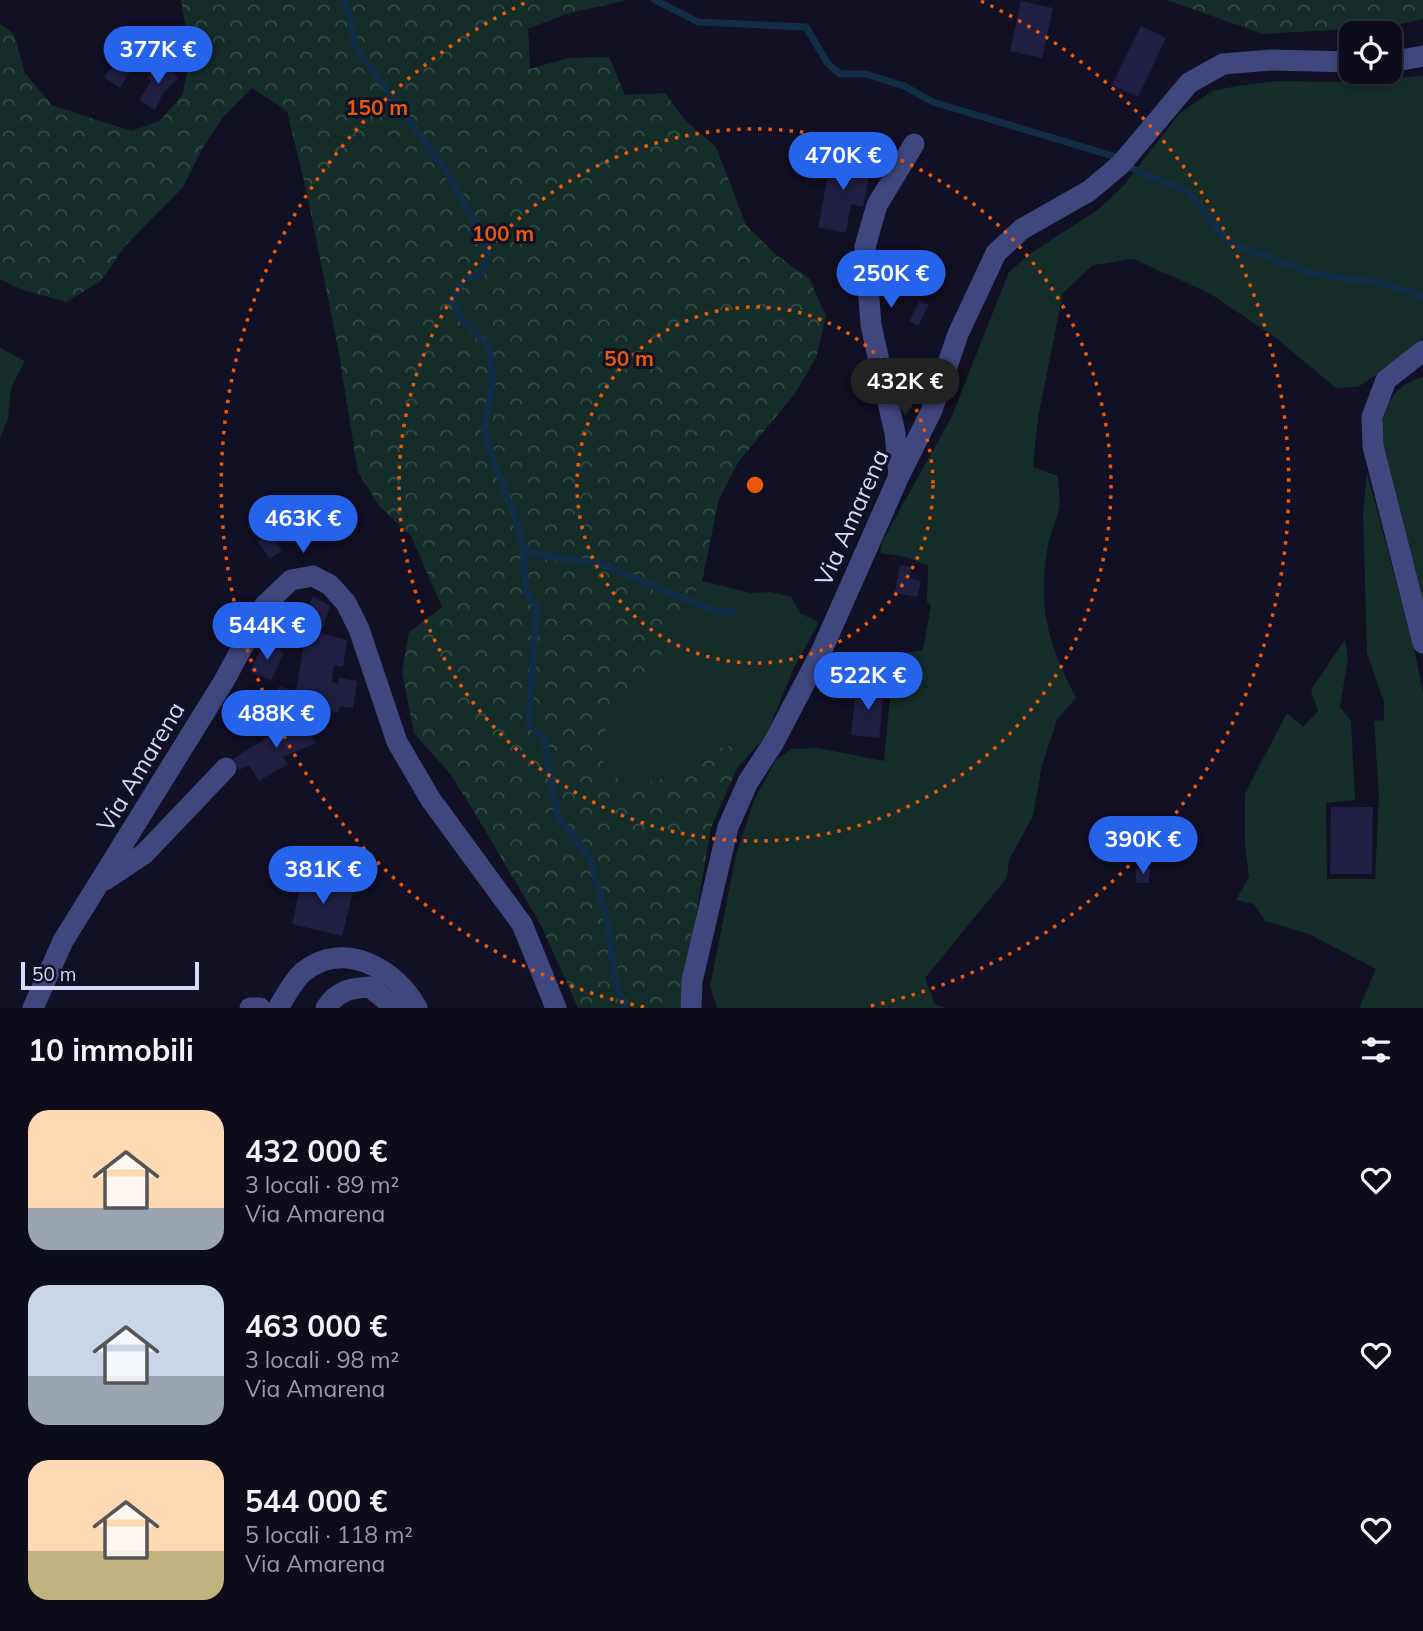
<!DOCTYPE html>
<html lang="it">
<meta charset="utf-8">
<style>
:root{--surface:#0d0c1b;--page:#1b1a28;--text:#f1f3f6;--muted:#9a9ba3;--line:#2d2c3a;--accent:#2563eb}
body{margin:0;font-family:Mulish,sans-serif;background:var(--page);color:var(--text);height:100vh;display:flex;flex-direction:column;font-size:26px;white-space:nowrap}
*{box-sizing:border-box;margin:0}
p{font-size:23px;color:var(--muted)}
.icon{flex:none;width:38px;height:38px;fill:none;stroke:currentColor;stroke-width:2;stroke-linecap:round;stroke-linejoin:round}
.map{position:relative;height:1008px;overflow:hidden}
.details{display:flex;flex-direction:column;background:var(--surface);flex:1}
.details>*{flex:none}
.tools{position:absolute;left:1339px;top:21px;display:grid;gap:14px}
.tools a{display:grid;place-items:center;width:63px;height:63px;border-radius:14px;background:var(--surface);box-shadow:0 4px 10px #0003,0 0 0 2px var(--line);font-size:35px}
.scale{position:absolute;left:21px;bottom:18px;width:178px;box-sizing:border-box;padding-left:7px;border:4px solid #d6d8fc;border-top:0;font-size:19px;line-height:24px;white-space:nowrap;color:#d6d8fc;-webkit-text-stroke:5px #111024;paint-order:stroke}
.price{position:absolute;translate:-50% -60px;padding:0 16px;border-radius:24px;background:var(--accent);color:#fff;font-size:23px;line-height:46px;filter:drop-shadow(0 2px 4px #0008)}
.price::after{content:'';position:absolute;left:50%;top:42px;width:21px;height:16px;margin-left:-10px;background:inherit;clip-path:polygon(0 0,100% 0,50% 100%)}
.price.on{background:#222;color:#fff}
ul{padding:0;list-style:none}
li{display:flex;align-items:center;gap:21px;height:175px;padding:0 28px}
li span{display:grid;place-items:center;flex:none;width:196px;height:140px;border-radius:21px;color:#555}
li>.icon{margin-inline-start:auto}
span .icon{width:84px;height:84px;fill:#fffc;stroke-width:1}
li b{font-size:30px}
h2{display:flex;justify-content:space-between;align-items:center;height:84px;padding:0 28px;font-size:30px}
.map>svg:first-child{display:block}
.green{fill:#142d28}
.forest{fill:url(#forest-crowns)}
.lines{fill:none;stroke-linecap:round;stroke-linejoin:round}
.stream{stroke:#122e46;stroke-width:7}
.building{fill:#201e43}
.minor{stroke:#3f477f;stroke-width:21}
.ring{fill:none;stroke:#e8590c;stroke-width:3.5;stroke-dasharray:3.5 7}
.labels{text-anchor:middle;stroke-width:6;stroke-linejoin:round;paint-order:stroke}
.street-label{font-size:24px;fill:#d6d8fc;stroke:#111024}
.centre{fill:#e8590c;stroke:#111024;stroke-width:3.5}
.ring-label{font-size:21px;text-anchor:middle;font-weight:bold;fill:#e8590c;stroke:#111024;stroke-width:6;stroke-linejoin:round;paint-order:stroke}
</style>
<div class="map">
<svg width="1423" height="1008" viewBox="0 0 1423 1008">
<defs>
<pattern id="forest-crowns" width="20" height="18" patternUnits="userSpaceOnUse" patternTransform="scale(1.75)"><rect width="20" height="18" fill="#142d28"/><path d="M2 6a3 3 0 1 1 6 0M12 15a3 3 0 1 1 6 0" fill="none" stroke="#354b48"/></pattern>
</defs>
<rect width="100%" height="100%" fill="#111024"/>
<path class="green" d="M1423 76V338L1395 362 1358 387 1336 388 1276 338 1209 293 1133 259 1093 265 1063 293 1038 418 1033 467 1058 476C1058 487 1061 499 1059 509 1056 521 1050 533 1048 546 1037 608 1048 643 1076 698L1057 720 1042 765 1033 816 1010 858 1006 879 925 978 935 1004 945 1008H717L710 986 736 855 754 800 776 760 791 749 818 748 884 761 894 655 923 650 931 605 927 602 928 566 907 557 880 553 882 542 951 418 1009 272 1031 253 1099 209 1124 185 1179 114 1212 91 1237 86 1279 81 1341 82Z
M0 348 25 361 11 388 8 419 0 438Z
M1423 377V609L1380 434C1385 406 1392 385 1423 377Z
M1367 473 1415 652 1423 692V1008H1359L1376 969 1309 934 1265 921 1254 904 1236 900 1249 877 1245 847V793L1287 713 1303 727 1318 711 1311 690 1345 639 1348 658 1340 707 1351 721 1355 800 1326 803 1327 879H1375L1379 796 1374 721 1384 720V702L1367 653 1363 514Z
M702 581 751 593 771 592 791 597 801 614 819 622 793 670 766 736 737 768V744L699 753 666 778 625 786 598 755 611 717 662 654 679 616Z"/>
<path class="forest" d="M181 0H626L566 14 528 29 530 69 568 58 609 57 625 95 665 93 686 121 716 147 746 225 775 254 809 278 826 316 816 358 794 395 739 461 719 499 702 581 679 616 662 654 611 717 598 755 625 786 666 778 699 753 737 744V768L711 828 680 1008H578L541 925 473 810 451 775 414 733 402 672 409 632 442 607 411 536 380 507 358 472 338 348 307 194 287 111 252 88 223 117 201 151 183 187 125 246 101 281 66 302 23 290 0 279V24L14 34 25 73 52 105 131 131 160 121 183 94 190 53Z
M1167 0H1423V19L1387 27 1263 34Z"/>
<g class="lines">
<path class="stream" d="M345 0 356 47 443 167 487 243 485 270 463 281 452 300 465 323 489 346 493 380 484 432 518 527 523 545 526 590 536 607 529 724 544 738 558 817 590 857 608 925 615 979 625 1008
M655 0 698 22 806 27 828 64 840 74H866L904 86 933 102 1116 157 1131 168 1188 192 1229 243 1315 274 1386 284 1423 297
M523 545 535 554 604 565 716 612H734"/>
</g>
<path class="building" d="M1021 1 1053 8 1042 58 1010 51Z
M1141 26 1166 38 1138 97 1112 85Z
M116 62 130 72 120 88 104 77Z
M163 63 179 78 163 93 155 110 139 100 151 81 146 78Z
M839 153 859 157 858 164 871 166 863 207 851 204 846 233 818 227 830 165 836 166Z
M920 300 929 305 918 326 909 321Z
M270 533 282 550 270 559 258 542Z
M900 565 912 567 910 578 921 581 917 597 895 593Z
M313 596 330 606 321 633 347 640 343 667 334 665 332 682 338 684 339 678 357 681 353 708 340 706 338 713 295 704 294 709 274 707 279 686 296 692 306 630 300 629Z
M264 643 284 653 271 680 250 671Z
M853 658 872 659 871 676 851 674Z
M856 687 884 690 879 738 851 735Z
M300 717 316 743 283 757 288 764 259 781 249 765 239 770 233 759Z
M1331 807H1373L1372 874H1330Z
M1136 868 1150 869 1149 883H1136Z
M303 875 354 888 342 936 292 924Z"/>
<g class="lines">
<path class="minor" d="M1390 62 1423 56
M1423 351 1386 380 1372 417 1373 446 1423 643
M899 476 895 433 871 325 865 247 877 205 914 144
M105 880 144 854 226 768
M33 1008 63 941 224 681 265 605 291 580 313 576 330 585 346 603 359 629 397 742 431 800 522 924 556 1008
M250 1008H260
M278 1008C285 997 293 981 303 972 344 939 396 969 417 1008
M326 1008C337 991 350 988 370 987L395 1008
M691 1008 692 981 728 827 748 782 774 742 822 650 899 476 932 410 958 334 996 253 1022 229 1089 191 1121 164 1189 83 1223 64 1271 60 1351 62"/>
</g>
<g class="ring">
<circle cx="755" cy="485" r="178"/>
<circle cx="755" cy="485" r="356"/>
<path d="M644 1007A534 534 0 0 1 529 1M981 1A534 534 0 0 1 866 1007"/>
</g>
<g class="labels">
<g class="street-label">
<text transform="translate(852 518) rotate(-66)" y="8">Via Amarena</text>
<text transform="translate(141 767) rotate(-59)" y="8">Via Amarena</text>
</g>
</g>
<circle cx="755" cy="485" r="10" class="centre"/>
<g class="ring-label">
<text x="377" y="115">150 m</text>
<text x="503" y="241">100 m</text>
<text x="629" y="366">50 m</text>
</g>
</svg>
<div class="tools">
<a><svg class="icon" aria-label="locate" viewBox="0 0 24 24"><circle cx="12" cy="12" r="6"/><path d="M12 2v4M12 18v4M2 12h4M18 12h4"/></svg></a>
</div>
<div class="scale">50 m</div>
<b class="price" style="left:158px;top:86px">377K €</b>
<b class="price" style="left:843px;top:192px">470K €</b>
<b class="price" style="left:891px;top:310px">250K €</b>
<b class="price on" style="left:905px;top:418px">432K €</b>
<b class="price" style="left:303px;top:555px">463K €</b>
<b class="price" style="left:267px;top:662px">544K €</b>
<b class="price" style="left:868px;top:712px">522K €</b>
<b class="price" style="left:276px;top:750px">488K €</b>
<b class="price" style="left:1143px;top:876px">390K €</b>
<b class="price" style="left:323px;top:906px">381K €</b>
</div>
<section class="details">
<h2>10 immobili<svg class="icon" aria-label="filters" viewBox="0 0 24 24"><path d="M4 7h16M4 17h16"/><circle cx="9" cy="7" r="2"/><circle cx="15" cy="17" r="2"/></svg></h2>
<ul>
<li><span style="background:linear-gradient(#ffd9b3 70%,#9aa5b1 0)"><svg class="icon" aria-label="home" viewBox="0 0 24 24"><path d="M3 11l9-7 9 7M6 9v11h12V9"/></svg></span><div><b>432 000 €</b><p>3 locali · 89 m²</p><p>Via Amarena</p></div><svg class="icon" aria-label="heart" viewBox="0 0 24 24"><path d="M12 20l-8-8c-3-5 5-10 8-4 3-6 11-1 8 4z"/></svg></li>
<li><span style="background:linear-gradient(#c9d6e8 65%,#9aa5b1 0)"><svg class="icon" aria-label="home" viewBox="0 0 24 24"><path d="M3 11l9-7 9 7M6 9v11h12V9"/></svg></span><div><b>463 000 €</b><p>3 locali · 98 m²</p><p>Via Amarena</p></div><svg class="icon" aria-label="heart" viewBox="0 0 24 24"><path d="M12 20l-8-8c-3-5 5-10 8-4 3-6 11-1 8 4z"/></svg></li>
<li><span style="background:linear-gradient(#ffd9b3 65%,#c2b280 0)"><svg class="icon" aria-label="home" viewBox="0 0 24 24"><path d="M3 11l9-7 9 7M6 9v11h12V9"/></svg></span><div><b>544 000 €</b><p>5 locali · 118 m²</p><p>Via Amarena</p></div><svg class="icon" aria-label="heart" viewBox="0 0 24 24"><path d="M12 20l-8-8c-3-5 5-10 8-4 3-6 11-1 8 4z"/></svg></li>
</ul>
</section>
